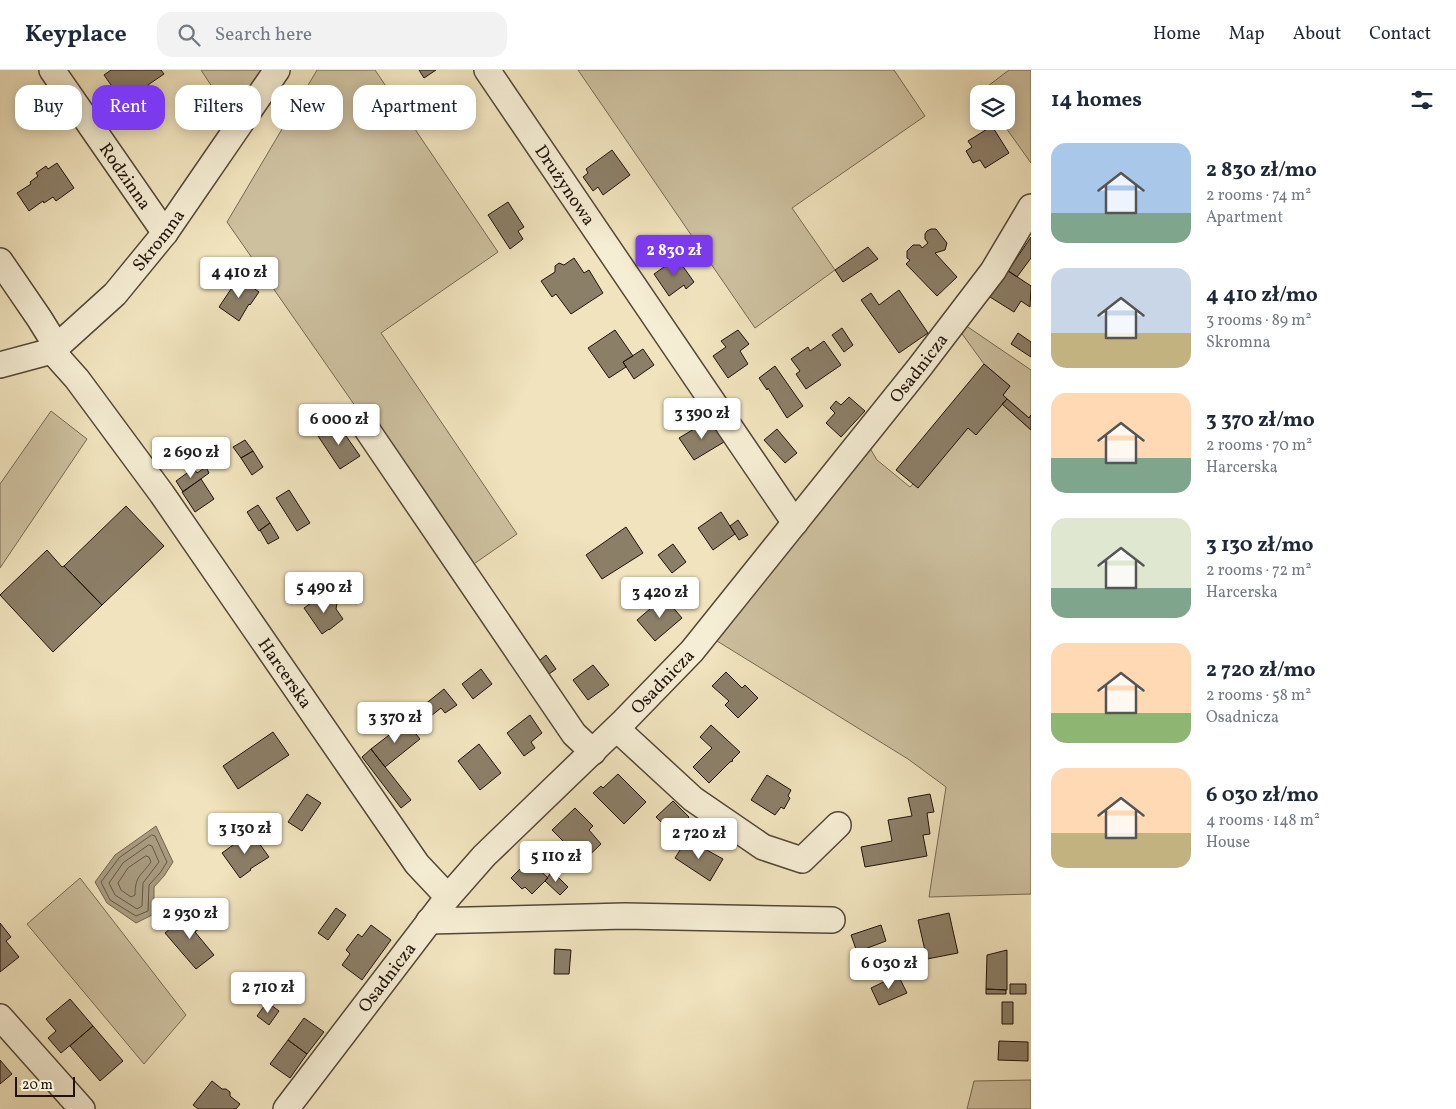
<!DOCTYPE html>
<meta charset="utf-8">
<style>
:root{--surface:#fff;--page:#f2f2f3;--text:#1f2937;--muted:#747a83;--line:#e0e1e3;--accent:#7c3aed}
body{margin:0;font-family:Vollkorn,serif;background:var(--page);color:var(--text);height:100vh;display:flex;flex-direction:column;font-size:19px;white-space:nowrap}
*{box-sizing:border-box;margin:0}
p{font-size:16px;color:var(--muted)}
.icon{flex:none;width:28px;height:28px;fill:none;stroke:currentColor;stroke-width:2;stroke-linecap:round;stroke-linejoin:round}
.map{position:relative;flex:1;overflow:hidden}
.side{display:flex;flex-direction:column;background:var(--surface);width:425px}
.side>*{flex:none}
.guide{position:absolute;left:15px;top:15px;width:475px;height:45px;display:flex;gap:10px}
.buttons{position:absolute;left:970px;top:15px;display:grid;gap:10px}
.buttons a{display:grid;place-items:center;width:45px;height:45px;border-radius:10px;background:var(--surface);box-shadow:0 2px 12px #0003;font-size:25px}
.scale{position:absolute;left:15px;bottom:12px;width:60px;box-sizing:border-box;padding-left:5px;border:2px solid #20130b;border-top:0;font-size:14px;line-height:18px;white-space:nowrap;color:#20130b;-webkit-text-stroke:4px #f5edd4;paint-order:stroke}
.price{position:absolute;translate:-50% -42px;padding:0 11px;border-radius:5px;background:#fff;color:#222;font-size:16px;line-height:32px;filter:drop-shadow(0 1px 2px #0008)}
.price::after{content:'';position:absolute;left:50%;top:30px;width:15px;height:11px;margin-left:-8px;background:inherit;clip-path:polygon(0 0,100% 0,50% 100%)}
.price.selected{background:var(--accent);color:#fff}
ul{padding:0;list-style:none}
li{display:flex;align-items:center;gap:15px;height:125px;padding:0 20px}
li span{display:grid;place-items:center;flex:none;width:140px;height:100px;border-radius:15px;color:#555}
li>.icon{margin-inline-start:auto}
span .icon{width:60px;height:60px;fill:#fffc;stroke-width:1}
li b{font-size:21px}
h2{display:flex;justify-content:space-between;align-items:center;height:60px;padding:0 20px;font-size:21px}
.chip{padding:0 18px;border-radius:15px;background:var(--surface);box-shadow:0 2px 12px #0003;font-size:18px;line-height:45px}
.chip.selected{background:var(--accent);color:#fff}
header{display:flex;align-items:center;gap:30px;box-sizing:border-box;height:70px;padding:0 25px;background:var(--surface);border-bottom:1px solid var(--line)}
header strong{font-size:24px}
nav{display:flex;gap:28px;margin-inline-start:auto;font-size:18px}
.search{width:350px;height:45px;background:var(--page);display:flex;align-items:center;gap:12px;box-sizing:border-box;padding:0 18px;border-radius:15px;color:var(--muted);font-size:19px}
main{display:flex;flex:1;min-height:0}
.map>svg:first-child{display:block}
.green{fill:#cdc09f;stroke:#766a55}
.water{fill:#a99c80;stroke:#726551}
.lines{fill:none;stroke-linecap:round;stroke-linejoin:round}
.shore{stroke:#645846;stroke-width:1}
.building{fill:#8c7f68;stroke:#20130b}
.minor-casing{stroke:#544738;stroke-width:28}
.minor{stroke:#f5edd4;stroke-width:25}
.labels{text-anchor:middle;stroke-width:5;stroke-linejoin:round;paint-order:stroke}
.street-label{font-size:18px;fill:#20130b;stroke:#f5edd4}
</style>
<header>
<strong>Keyplace</strong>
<div class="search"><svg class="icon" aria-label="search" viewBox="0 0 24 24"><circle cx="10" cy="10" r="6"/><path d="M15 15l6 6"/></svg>Search here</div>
<nav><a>Home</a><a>Map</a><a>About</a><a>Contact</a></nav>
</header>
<main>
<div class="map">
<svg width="1031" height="1039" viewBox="0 0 1031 1039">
<rect width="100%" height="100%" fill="#f0e3bd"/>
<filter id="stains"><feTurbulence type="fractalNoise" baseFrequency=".004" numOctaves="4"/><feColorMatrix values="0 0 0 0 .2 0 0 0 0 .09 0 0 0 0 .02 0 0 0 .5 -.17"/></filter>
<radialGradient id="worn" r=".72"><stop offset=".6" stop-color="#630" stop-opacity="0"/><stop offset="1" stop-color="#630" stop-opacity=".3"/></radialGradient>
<path class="green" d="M201 0H261L230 44Z
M317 0H375L498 182 381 263 517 464 468 498 227 152Z
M578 0H894L925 46 792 138 835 200 755 258Z
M1009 0H1031V93L1001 51H1006V24H986L984 19Z
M965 255 1031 300V345L1029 348 1003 325 1010 316 984 294 960 261Z
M1002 334 1031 360V824L929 827 946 717 908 689 717 571 789 472 868 375 877 390 910 417 968 358Z
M51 341 87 369 0 498V414Z
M80 808 186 945 144 994 27 854Z
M1031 1010V1039H967L974 1011Z"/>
<path class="water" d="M156 756 173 792 164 806 154 817V844L136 853 107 833 95 812 115 785Z"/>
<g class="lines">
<path class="shore" d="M152 765 155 766 167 792 160 803 149 815 148 841 136 846 110 830 101 812 119 788Z
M149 775 152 776 159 792 143 813 142 836 137 839 115 825 109 813 123 793Z
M146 786 149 787 151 792C141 806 135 806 135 825L131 827 121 820 118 813 128 798Z"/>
</g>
<path class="building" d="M111 0H161L164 4 123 32 104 5Z
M419 0H436L424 8Z
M992 56 1009 83 985 98 980 90 973 93 966 81 972 77 968 71Z
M612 80 630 105 603 125 598 117 593 121 583 107 588 103 586 99Z
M57 93 74 118 56 131 53 127 44 133 43 131 29 141 17 123 31 114 30 112 38 106 36 103 46 96 48 99Z
M508 132 524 157 518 161 523 169 510 179 488 145Z
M931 159H936L947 173 945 180 935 183 957 207 937 226 906 194 910 190 907 188V181L913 175H920L922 178 928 173 925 169V164L927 161Z
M1031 167V188L1017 207 1008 201Z
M868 177 878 189 843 212 835 200Z
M574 188 584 203 589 200 603 223 571 244 556 224 552 227 541 211 555 202V196L559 193 564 195Z
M677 188 694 212 686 219 684 215 669 226 654 204Z
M1007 200 1031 216 1030 237 1021 231 1014 242 990 227Z
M239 207 259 222 250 235 249 234 239 251 219 237Z
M899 220 928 263 899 283 861 230 871 223 879 235Z
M842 258 853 275 844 282 832 265Z
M615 260 633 286 623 292 626 297 609 308 588 278Z
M738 260 749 274 740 281 748 294 728 308 713 286 726 277 721 271Z
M1018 263 1031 272V287L1011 274Z
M824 271 841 295 806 319 796 304 800 301 791 289 808 277 810 281Z
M643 279 654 295 634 309 623 292Z
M984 294 1010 316 1003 325 1007 329 976 365 968 358 918 418 896 400Z
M775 296 803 336 787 348 768 318 767 320 759 308Z
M849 327 865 341 841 367 826 353 835 343 830 338 836 331 841 335Z
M1007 329 1029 348 1031 345V360L1002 334Z
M709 350 724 372 694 390 679 368Z
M337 353 360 386 340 399 318 366Z
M777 359 797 383 785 393 764 370Z
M245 370 253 381 241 388 233 377Z
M253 381 263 397 252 405 241 388Z
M206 397 209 403 183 422 176 411 194 398 197 403Z
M201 409 214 429 195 442 182 422Z
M289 420 310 453 297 461 276 428Z
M258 435 270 453 259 461 247 442Z
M126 436 164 476 102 535 64 496Z
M721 442 735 464 713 480 698 458Z
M738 450 748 465 739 470 730 456Z
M270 453 279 468 268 474 260 460Z
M626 457 643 483 602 509 586 485Z
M673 474 686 492 672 503 658 485Z
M47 480 62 497 64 496 102 535 53 582 0 525Z
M325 523 331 533H337L336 539 343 549 329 560V559L322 564 304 538Z
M664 527 682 548 655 571 637 550Z
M546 585 556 599 549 604 539 591Z
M593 595 609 615 588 630 573 610Z
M481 599 492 614 473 629 462 614Z
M726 602 742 618 745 615 758 628 738 648 725 635 729 631 712 616Z
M444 619 457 635 445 643 441 638 422 653 414 643Z
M530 645 542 663 531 672 535 678 524 686 507 663Z
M406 652 420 669 385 697 371 679Z
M711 655 740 682 732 690 733 691 730 692 709 713 693 697 712 678 700 667Z
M273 662 289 685 238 719 223 696Z
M479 674 501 703 480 720 458 691Z
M371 679 411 730 401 738 362 687Z
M618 704 646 732 624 754 593 723 601 716 603 718Z
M767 705 791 720 788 726 790 728 784 739 781 737 775 745 751 730Z
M307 724 321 733 302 761 288 752Z
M930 724 934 742 927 743 930 764 923 765 927 786 865 797 861 777 892 771 888 750 912 746 908 728Z
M673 731 689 747 673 764 656 747Z
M575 738 593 756 589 760 601 774 579 795 565 781 569 777 552 760Z
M251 762 269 787 250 799 251 800 240 808 222 783Z
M687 769 723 789 710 811 675 788Z
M529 790 548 808 532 824 525 817 522 819 511 808Z
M552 801 568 817 560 825 545 811Z
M336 838 346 845 328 870 318 863Z
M192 840 204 855 195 862 214 885 196 899 165 863Z
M949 843 958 883 927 889 918 850Z
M0 853 11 867 6 871 19 887 0 902Z
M371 855 391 870 362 910 342 895 350 884 346 880 358 864 362 867Z
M881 855 886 871 857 882 851 865Z
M555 879 571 880 569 904H554Z
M1007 880V920L986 919 987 885Z
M898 905 907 923 879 935 871 918Z
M1010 914H1026V924H1010Z
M986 919 1006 920V924H986Z
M70 929 93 956 61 983 48 968 56 961 46 949Z
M267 932 279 941 269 955 257 946Z
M1002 932H1013V954H1002Z
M304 948 324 962 307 984 288 970Z
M93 956 123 991 100 1011 70 976Z
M288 970 307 984 290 1008 270 994Z
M999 971 1028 972V991L998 990Z
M0 990 12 1004 0 1014Z
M212 1011 222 1019H226L230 1022V1026L240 1034 236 1039H198L193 1035Z"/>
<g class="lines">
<g class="minor-casing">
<g id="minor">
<path id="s1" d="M52 0 165 163"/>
<path id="s2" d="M487 0 795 453"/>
<path d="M0 191 39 248 57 277"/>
<path id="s3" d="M52 281 77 309 162 424 417 794 448 827"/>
<path id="s4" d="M0 295 52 281 115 224 165 163 277 0"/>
<path d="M366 358 574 664 593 682"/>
<path d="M617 659 693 729 763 777 802 790 838 755"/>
<path d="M429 851 625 846 832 850"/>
<path d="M0 947 82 1039"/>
<path id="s5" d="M286 1039 448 827 484 786 624 651 692 581 919 298 993 201 1031 137"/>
</g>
</g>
<use href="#minor" class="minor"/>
</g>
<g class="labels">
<g class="street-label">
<text dy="6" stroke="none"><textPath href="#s1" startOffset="129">Rodzinna</textPath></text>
<text dy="6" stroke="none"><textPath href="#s2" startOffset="139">Drużynowa</textPath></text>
<text dy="6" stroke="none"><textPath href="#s4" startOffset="208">Skromna</textPath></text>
<text dy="6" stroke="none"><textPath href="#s5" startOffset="976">Osadnicza</textPath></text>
<text dy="6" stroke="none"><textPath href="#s3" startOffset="398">Harcerska</textPath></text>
<text dy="6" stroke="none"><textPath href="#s5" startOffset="571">Osadnicza</textPath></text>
<text dy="6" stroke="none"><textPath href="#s5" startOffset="166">Osadnicza</textPath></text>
</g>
</g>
<rect width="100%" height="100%" filter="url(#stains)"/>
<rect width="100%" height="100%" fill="url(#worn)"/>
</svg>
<div class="buttons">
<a><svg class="icon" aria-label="layers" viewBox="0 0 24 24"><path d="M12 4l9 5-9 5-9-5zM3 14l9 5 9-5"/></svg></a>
</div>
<div class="scale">20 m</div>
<b class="price selected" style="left:674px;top:207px">2 830 zł</b>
<b class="price" style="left:239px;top:229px">4 410 zł</b>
<b class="price" style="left:702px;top:370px">3 390 zł</b>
<b class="price" style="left:339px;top:376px">6 000 zł</b>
<b class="price" style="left:191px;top:409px">2 690 zł</b>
<b class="price" style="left:324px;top:544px">5 490 zł</b>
<b class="price" style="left:660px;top:549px">3 420 zł</b>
<b class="price" style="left:395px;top:674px">3 370 zł</b>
<b class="price" style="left:245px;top:785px">3 130 zł</b>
<b class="price" style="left:699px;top:790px">2 720 zł</b>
<b class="price" style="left:556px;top:813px">5 110 zł</b>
<b class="price" style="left:190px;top:870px">2 930 zł</b>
<b class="price" style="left:889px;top:920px">6 030 zł</b>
<b class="price" style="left:268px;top:944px">2 710 zł</b>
<div class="guide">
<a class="chip">Buy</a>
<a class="chip selected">Rent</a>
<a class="chip">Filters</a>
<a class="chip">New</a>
<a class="chip">Apartment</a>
</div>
</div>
<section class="side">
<h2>14 homes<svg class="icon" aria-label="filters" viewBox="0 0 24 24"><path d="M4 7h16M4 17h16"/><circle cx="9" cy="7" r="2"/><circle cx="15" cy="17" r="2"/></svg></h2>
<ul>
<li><span style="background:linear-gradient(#a9c7e8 70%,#7fa58c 0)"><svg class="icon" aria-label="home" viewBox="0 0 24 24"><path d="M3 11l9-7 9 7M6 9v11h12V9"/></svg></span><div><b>2 830 zł/mo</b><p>2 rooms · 74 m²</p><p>Apartment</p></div></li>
<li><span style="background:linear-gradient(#c9d6e8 65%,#c2b280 0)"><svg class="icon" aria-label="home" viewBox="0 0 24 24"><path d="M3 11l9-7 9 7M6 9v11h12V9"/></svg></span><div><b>4 410 zł/mo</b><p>3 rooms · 89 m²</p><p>Skromna</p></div></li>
<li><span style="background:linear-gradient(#ffd9b3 65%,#7fa58c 0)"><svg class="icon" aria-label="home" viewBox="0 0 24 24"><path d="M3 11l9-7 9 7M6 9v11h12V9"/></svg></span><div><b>3 370 zł/mo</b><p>2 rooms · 70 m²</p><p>Harcerska</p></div></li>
<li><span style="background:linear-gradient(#dfe7d0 70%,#7fa58c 0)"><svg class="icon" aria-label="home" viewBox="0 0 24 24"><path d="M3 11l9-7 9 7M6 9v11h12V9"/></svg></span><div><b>3 130 zł/mo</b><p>2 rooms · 72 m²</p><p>Harcerska</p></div></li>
<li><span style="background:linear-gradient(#ffd9b3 70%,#8fb573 0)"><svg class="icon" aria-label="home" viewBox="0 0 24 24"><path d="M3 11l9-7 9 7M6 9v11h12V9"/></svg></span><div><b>2 720 zł/mo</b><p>2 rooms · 58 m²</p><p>Osadnicza</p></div></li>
<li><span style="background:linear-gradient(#ffd9b3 65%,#c2b280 0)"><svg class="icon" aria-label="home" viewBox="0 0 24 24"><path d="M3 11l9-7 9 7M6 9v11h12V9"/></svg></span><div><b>6 030 zł/mo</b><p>4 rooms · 148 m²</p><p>House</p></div></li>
</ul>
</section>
</main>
